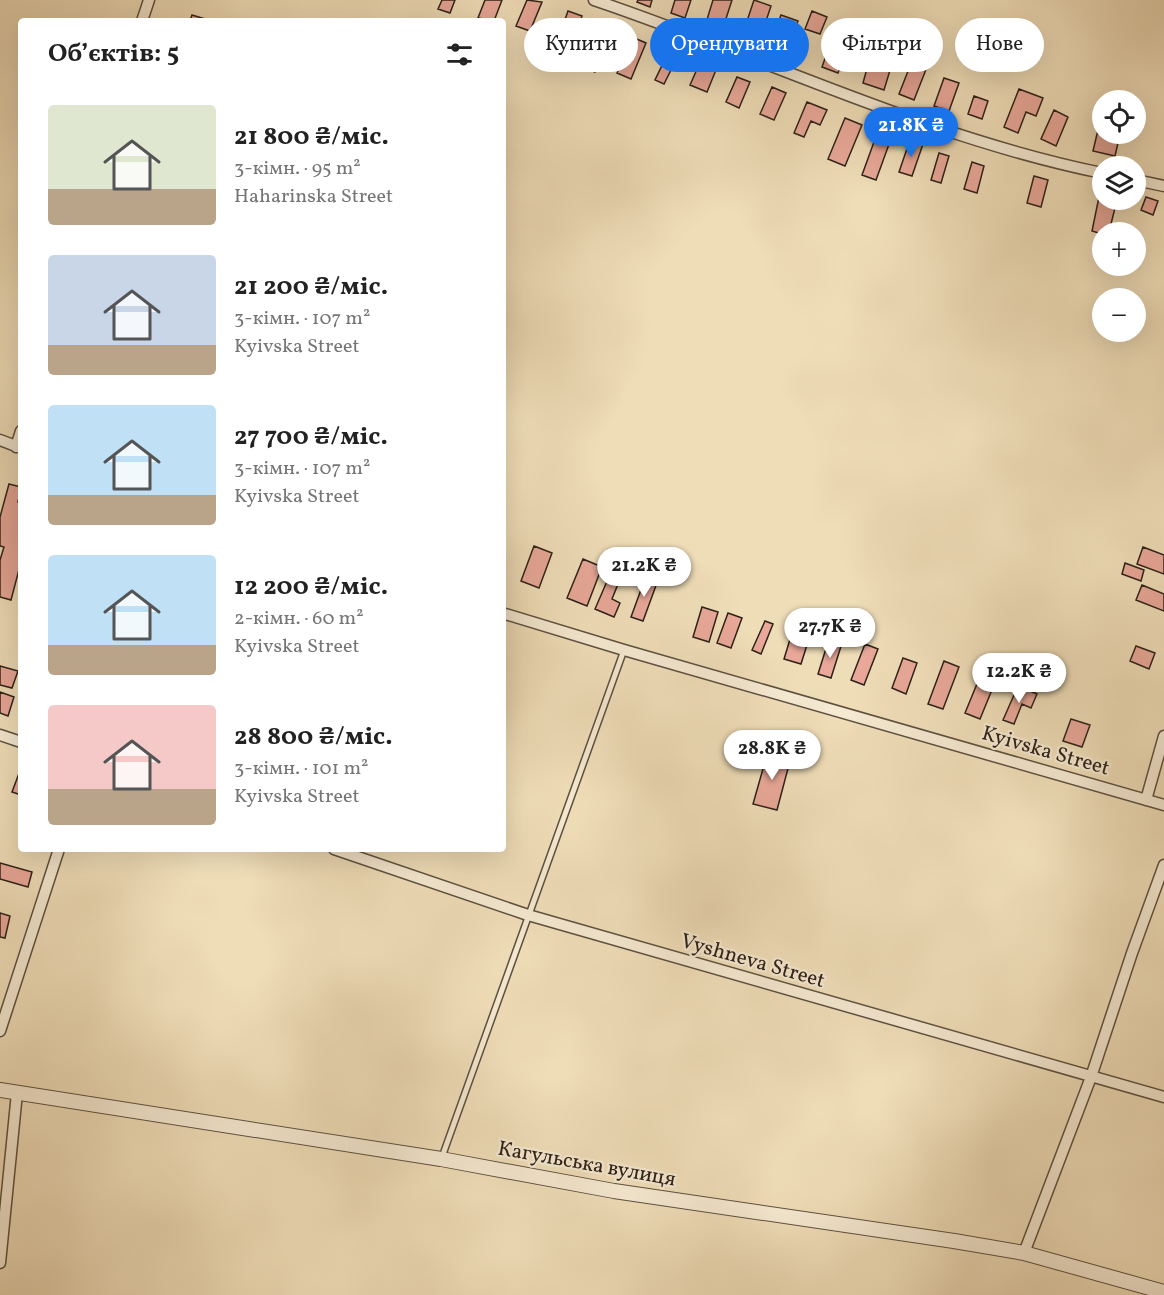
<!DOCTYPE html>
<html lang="uk">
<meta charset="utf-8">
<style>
:root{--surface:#fff;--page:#f2f2f2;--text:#222;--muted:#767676;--accent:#1a73e8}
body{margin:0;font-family:Vollkorn,serif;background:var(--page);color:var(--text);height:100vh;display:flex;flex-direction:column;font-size:22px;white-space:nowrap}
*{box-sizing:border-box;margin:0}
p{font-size:20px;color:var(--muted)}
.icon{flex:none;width:33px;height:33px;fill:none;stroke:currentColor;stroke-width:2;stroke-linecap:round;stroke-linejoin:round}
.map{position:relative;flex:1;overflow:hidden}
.side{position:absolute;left:18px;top:18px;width:488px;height:834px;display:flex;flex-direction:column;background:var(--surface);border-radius:6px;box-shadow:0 6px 24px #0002}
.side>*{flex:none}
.guide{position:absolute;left:524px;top:18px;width:550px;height:54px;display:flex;gap:12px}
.fabs{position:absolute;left:1092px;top:90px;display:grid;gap:12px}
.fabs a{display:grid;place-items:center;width:54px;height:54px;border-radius:50%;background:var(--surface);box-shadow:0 6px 24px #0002;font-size:30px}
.price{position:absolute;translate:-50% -51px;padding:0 14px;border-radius:21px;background:#fff;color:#222;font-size:20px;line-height:39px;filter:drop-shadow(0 2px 3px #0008)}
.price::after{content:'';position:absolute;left:50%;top:36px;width:18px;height:14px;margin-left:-9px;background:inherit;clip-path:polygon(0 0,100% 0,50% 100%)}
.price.selected{background:var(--accent);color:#fff}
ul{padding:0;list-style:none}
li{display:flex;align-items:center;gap:18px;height:150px;padding:0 30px}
li span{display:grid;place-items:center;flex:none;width:168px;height:120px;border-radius:6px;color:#555}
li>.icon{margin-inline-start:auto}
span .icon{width:72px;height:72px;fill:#fffc;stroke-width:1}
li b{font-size:26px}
h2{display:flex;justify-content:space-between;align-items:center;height:72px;padding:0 30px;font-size:26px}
.pill{padding:0 21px;border-radius:27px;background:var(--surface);box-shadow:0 6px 24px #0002;font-size:21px;line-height:54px}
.pill.selected{background:var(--accent);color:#fff}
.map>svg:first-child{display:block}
.building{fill:#e9a899;stroke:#2c2118;stroke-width:1.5}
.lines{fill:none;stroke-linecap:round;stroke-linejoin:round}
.service-casing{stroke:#5d5040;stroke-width:8}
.minor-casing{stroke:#5d5040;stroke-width:13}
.tertiary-casing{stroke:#5d5040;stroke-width:16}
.service{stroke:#f5e9d1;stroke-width:5}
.minor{stroke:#f5e9d1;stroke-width:10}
.tertiary{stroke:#f5e9d1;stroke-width:14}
.labels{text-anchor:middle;stroke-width:4.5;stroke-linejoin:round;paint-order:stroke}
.street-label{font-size:21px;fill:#2c2118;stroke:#f5e9d1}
</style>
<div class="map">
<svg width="1164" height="1295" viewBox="0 0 1164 1295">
<rect width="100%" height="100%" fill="#efddb8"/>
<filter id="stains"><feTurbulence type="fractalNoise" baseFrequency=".00333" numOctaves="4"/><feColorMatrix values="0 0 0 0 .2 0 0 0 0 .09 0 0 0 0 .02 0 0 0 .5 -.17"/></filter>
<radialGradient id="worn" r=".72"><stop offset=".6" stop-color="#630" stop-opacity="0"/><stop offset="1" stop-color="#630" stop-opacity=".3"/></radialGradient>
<path class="building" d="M442 0H455L450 13 438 9Z
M485 0H502L494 21 478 18Z
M527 0 542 2 530 31 516 26Z
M638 0H652L650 7 637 2Z
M675 0H691L685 18 671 13Z
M713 0H732L722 31 705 26Z
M754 0 771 6 759 42 742 36Z
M568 11 582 16 569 56 554 51Z
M812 11 827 17 820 34 805 29Z
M192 15 212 21H190Z
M781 15 798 21 786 52 770 45Z
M600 24 611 28 595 72 584 68Z
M836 27 852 32 838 73 822 67Z
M632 37 646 43 631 79 617 73Z
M872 50 894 57 884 90 863 83Z
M669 51 683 58 677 71 672 68 664 84 655 80Z
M702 58 718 65 707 92 690 85Z
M912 61 927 67 914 100 899 94Z
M737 77 750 82 739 108 726 102Z
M944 78 959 83 949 111 934 106Z
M772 87 786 93 774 120 760 114Z
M1019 89 1043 98 1036 116 1026 112 1018 133 1004 127Z
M974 96 988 101 982 119 968 114Z
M807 102 827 110 820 125 811 121 804 137 794 133Z
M1054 110 1068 117 1056 146 1041 139Z
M1102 113V134H1120L1115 156 1093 151Z
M845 118 862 125 845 166 828 159Z
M878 131 892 136 876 180 862 175Z
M910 140 923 144 912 176 899 172Z
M939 153 949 156 941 183 931 180Z
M972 162 984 166 977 193 964 189Z
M1034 176 1048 180 1041 207 1027 203Z
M1100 192H1102V200H1117L1109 232 1102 234 1092 231Z
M1146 197 1158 201 1153 215 1141 210Z
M9 484 21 487 18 502H21V562L11 600 0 597V560L4 547 0 546V517Z
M534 546 552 553 539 588 521 581Z
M1143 547 1164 555V574L1137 564Z
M583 559 602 567 587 606 567 598Z
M1125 563 1144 570 1141 581 1122 574Z
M646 576 658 580 643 621 631 617Z
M608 579 618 584 612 599 620 603 614 617 595 609Z
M1142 585 1164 594V611L1136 600Z
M702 607 718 612 709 642 693 637Z
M728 613 742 618 731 648 717 643Z
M765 621 773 624 761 654 752 650Z
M795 623 812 629 801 664 784 659Z
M829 639 842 643 831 678 818 674Z
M865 644 878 649 864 685 851 680Z
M1136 646 1155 653 1149 669 1130 661Z
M903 658 917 663 906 694 892 688Z
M944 661 959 667 943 709 928 704Z
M0 666 18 671 12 688 0 685Z
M979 679 994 685 980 719 965 713Z
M1018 686 1037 694 1031 708 1022 704 1014 724 1003 720Z
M0 692 14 697 8 716 0 713Z
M1071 719 1090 725 1082 747 1063 741Z
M768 751 791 757 777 810 753 804Z
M21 768V795L12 792Z
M0 863 32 872 28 887 0 879Z
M0 913 10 916 5 938 0 937Z"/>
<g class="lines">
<g class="service-casing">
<path id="service" d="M442 1157 624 650"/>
</g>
<g class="minor-casing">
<path id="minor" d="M594 0C763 57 926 137 1102 173
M142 21 149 0
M1136 180 1164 186
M0 440 21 448
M16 447 21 431
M502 613 624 650 1164 805
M0 735 21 742
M1146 800 1164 736
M334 849 528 915 1164 1097
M0 1031 59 849
M1024 1253 1091 1077 1132 953 1164 865
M0 1263 17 1093"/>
</g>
<g class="tertiary-casing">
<path id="tertiary" d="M0 1090 441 1159 614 1191 954 1241 1024 1253 1164 1292"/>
</g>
<use href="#service" class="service"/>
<use href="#minor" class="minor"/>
<use href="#tertiary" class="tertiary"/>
</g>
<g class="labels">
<g class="street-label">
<text transform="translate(1046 750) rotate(16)" y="7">Kyivska Street</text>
<text transform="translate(753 960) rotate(16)" y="7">Vyshneva Street</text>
<text transform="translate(587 1163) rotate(10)" y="7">Кагульська вулиця</text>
</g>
</g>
<rect width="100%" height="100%" filter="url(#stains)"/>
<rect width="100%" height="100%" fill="url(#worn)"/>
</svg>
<div class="fabs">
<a><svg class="icon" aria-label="locate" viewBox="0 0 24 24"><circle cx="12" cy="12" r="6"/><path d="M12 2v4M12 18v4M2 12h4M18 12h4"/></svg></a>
<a><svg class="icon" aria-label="layers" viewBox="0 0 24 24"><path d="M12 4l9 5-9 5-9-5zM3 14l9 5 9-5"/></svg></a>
<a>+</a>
<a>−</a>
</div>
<b class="price selected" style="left:911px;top:158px">21.8K ₴</b>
<b class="price" style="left:644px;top:598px">21.2K ₴</b>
<b class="price" style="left:830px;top:659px">27.7K ₴</b>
<b class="price" style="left:1019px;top:704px">12.2K ₴</b>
<b class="price" style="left:772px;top:781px">28.8K ₴</b>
<div class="guide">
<a class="pill">Купити</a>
<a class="pill selected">Орендувати</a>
<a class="pill">Фільтри</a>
<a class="pill">Нове</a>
</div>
<section class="side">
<h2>Об’єктів: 5<svg class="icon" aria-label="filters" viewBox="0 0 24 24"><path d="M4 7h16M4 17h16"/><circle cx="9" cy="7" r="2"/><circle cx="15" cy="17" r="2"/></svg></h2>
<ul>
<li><span style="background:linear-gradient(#dfe7d0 70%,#b9a48a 0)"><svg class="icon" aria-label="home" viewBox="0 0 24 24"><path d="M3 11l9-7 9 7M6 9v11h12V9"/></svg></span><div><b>21 800 ₴/міс.</b><p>3-кімн. · 95 m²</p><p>Haharinska Street</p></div></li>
<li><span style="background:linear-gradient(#c9d6e8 75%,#b9a48a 0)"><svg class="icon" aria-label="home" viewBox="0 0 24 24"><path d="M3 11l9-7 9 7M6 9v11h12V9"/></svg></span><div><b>21 200 ₴/міс.</b><p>3-кімн. · 107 m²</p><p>Kyivska Street</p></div></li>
<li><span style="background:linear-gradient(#bfe0f5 75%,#b9a48a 0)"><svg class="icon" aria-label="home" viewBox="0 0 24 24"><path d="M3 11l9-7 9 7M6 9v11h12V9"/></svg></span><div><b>27 700 ₴/міс.</b><p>3-кімн. · 107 m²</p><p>Kyivska Street</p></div></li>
<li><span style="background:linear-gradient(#bfe0f5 75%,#b9a48a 0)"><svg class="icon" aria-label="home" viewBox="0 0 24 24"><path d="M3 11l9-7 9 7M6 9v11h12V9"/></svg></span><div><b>12 200 ₴/міс.</b><p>2-кімн. · 60 m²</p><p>Kyivska Street</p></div></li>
<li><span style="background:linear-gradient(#f6c9c9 70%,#b9a48a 0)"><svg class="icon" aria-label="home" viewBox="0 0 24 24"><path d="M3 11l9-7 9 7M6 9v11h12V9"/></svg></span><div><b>28 800 ₴/міс.</b><p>3-кімн. · 101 m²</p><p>Kyivska Street</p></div></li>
</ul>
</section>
</div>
